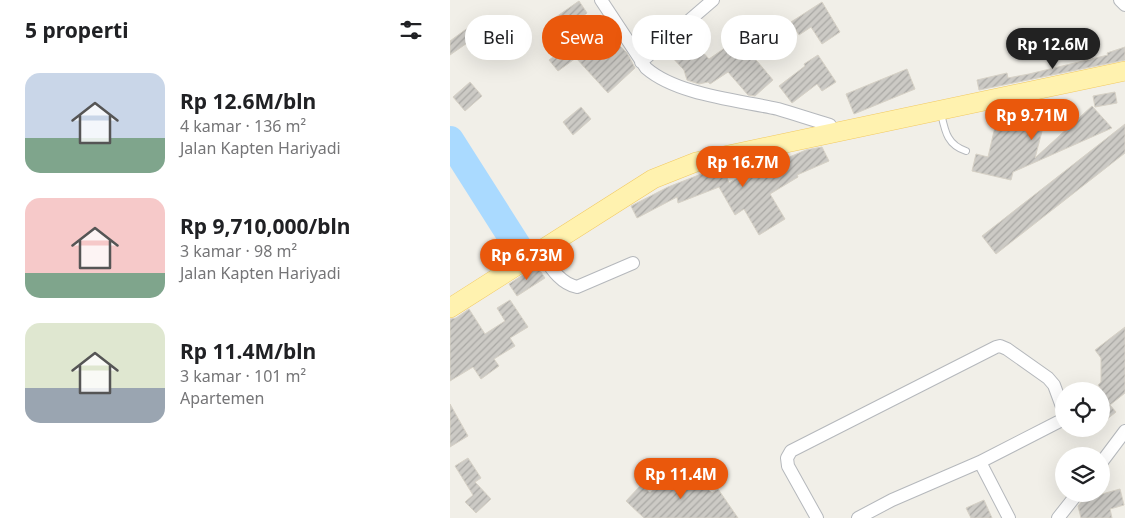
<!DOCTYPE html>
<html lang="id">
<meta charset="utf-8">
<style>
:root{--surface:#fff;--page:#f2f2f2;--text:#202124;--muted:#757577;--accent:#ea580c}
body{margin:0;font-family:"Noto Sans",sans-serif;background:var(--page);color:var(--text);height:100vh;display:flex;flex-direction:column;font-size:19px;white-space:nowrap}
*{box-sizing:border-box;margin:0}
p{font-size:16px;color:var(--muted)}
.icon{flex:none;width:28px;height:28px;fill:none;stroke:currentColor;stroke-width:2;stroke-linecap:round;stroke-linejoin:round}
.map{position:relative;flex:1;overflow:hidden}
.side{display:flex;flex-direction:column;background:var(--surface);width:450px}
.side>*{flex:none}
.hud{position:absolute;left:15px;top:15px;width:475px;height:45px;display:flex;gap:10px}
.fabs{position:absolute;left:605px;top:382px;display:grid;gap:10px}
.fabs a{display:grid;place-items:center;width:55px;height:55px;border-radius:50%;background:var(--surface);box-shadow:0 5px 20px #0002;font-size:25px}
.price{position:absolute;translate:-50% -42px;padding:0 11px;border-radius:18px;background:var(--accent);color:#fff;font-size:16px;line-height:32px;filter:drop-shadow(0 1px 2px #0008)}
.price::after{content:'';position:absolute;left:50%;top:30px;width:15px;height:11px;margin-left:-8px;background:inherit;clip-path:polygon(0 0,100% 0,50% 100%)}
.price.current{background:#222;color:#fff}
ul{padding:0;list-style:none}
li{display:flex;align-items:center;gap:15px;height:125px;padding:0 25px}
li span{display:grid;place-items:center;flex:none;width:140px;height:100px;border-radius:15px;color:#555}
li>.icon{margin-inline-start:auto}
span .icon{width:60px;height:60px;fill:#fffc;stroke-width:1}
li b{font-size:21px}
h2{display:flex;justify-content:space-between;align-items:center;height:60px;padding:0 25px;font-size:21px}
.pill{padding:0 18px;border-radius:22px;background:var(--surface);box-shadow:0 5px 20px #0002;font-size:18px;line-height:45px}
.pill.current{background:var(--accent);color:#fff}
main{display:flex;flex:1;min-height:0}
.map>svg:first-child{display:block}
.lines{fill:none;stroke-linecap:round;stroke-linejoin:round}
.river{stroke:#aadaff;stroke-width:28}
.building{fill:url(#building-hatch);stroke:#d6d1c6}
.lane-casing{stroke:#b5b8bc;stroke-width:8}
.street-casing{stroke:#b5b8bc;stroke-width:14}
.primary-casing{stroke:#f2c960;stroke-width:20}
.lane{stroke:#fff;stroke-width:6}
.street{stroke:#fff;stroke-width:12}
.primary{stroke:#fff2af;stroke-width:19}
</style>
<main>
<section class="side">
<h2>5 properti<svg class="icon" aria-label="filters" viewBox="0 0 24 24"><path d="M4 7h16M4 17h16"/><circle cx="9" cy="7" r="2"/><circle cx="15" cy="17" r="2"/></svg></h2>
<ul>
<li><span style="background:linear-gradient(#c9d6e8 65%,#7fa58c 0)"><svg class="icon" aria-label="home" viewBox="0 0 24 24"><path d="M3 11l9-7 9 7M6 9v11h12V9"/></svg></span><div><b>Rp 12.6M/bln</b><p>4 kamar · 136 m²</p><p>Jalan Kapten Hariyadi</p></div></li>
<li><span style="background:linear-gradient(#f6c9c9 75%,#7fa58c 0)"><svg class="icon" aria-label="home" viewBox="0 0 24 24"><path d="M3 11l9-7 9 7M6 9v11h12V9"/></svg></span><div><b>Rp 9,710,000/bln</b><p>3 kamar · 98 m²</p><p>Jalan Kapten Hariyadi</p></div></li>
<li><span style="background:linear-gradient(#dfe7d0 65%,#9aa5b1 0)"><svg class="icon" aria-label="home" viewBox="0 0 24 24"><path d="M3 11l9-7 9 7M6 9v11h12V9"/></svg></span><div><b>Rp 11.4M/bln</b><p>3 kamar · 101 m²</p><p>Apartemen</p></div></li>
</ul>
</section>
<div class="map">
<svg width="675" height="518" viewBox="0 0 675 518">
<defs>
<pattern id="building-hatch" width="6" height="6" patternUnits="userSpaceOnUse" patternTransform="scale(1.25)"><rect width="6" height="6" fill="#cccac5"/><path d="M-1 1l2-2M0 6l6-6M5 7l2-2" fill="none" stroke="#a9a8a4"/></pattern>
</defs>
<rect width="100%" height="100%" fill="#f1efe8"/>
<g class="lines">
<path class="river" d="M0 140 68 247"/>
</g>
<path class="building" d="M129 1 137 13 115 29 106 17Z
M372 2 390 32 372 44 361 27 349 35 341 22Z
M312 22 324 38 301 54 323 80 305 96 298 95 278 72 260 84 258 82 249 84 237 80 234 70 220 55 239 37 259 59Z
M23 24 31 35 21 42 20 41 0 55V41Z
M162 38 177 53 185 68 158 93 126 58 108 71 99 60 127 40 140 58Z
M675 47V60L529 90 527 80 557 73 558 78 579 74 658 55 657 53Z
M368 55 386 82 372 91 367 84 342 103 329 86 355 66 354 64Z
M457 69 465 89 404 114 396 94Z
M20 82 32 96 15 111 3 97Z
M665 92 667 103 645 107 643 96Z
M642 106 662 128 563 172 561 180 522 171 526 154 538 157 548 114 577 120 580 108 597 112 585 158Z
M131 107 141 119 123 135 113 122Z
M675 124V153L546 254 532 236Z
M372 147 379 161 347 175 348 177 320 194 335 219 309 235 294 209 285 215 269 187 228 203 227 197 187 218 181 206 218 187 259 171 261 176 275 171 279 183 317 161 319 165 335 156 337 158 356 150Z
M87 266 95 278 67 296 59 284Z
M60 300 78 327 60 338 65 346 44 359 49 366 31 379 23 367 0 381V319L6 318 19 309 35 334 55 321 47 308Z
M675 327V393L660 405 666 412 651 424V389L648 385 651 382V358L645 350Z
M0 404 18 436 0 447Z
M18 458 31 478 25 482 41 499 26 513 15 502 23 495 5 466Z
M238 468 262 493 268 489 288 518H194L176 501 191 485 200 493 214 478 222 485Z
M670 489 674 505 660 509 662 518H631L628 506 634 499Z
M534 500 542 518H521L516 508Z"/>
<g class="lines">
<g class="lane-casing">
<path id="lane" d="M491 113C495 131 497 145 516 151"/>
</g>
<g class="street-casing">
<path id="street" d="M151 0 196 68C227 95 288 100 328 109 345 114 363 120 380 125L384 134
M670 0 675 5
M191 62 263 0
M90 252C100 266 109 283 127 287L183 263
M530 462 559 518
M651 463 675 431
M367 518 338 466 337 458 341 451 546 347 550 346 557 349 598 378 604 385 614 412
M408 518 442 500 530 462 612 420 614 417
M608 518 627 494"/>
</g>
<g class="primary-casing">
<path id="primary" d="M0 308 203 179 246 162 675 71"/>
</g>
<use href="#lane" class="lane"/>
<use href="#street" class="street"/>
<use href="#primary" class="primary"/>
</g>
</svg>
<div class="fabs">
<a><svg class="icon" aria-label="locate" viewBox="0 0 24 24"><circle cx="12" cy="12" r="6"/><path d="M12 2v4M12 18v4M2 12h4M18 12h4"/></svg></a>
<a><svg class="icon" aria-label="layers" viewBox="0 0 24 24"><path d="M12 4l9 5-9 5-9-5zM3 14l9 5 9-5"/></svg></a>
</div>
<b class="price current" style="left:603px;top:70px">Rp 12.6M</b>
<b class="price" style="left:582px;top:141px">Rp 9.71M</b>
<b class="price" style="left:293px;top:188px">Rp 16.7M</b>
<b class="price" style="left:77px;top:281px">Rp 6.73M</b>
<b class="price" style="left:231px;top:500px">Rp 11.4M</b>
<div class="hud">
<a class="pill">Beli</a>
<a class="pill current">Sewa</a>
<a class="pill">Filter</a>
<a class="pill">Baru</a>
</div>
</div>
</main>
